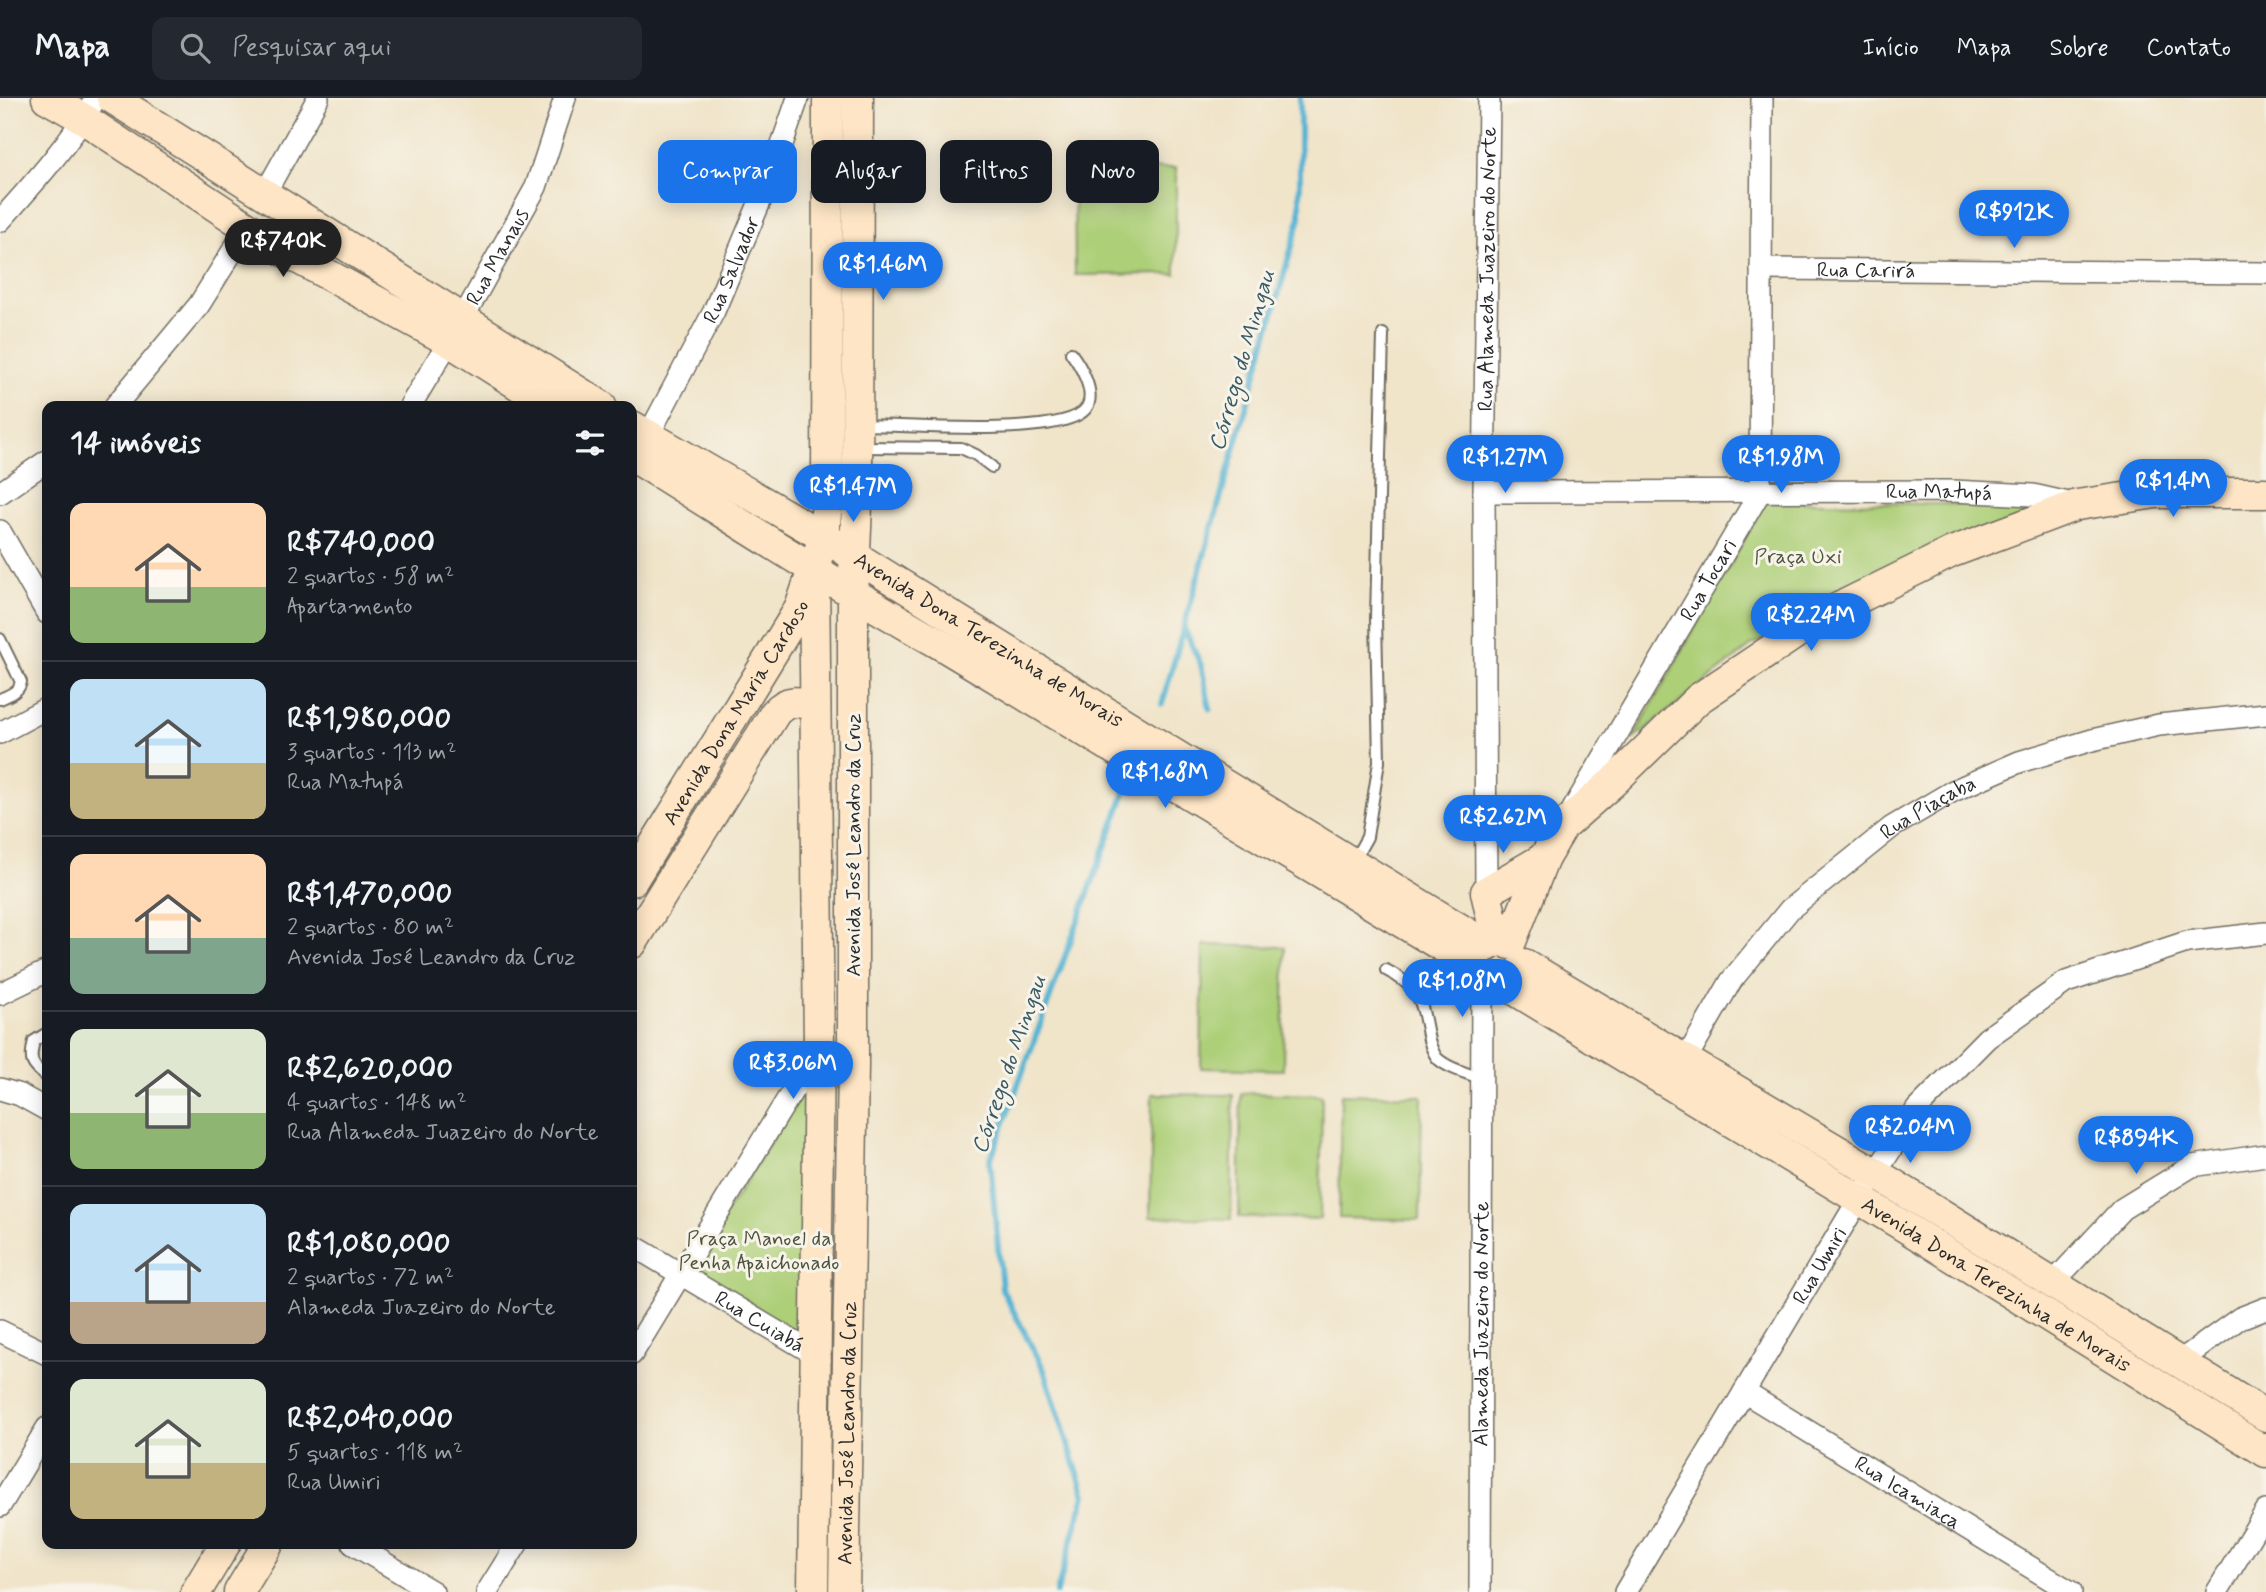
<!DOCTYPE html>
<html lang="pt">
<meta charset="utf-8">
<style>
:root{--surface:#171b24;--page:#242831;--text:#f1f3f6;--muted:#9ea1a6;--line:#363941;--accent:#1a73e8}
body{margin:0;font-family:Mynerve,sans-serif;background:var(--page);color:var(--text);height:100vh;display:flex;flex-direction:column;font-size:26px;white-space:nowrap}
*{box-sizing:border-box;margin:0}
p{font-size:23px;color:var(--muted)}
.icon{flex:none;width:38px;height:38px;fill:none;stroke:currentColor;stroke-width:2;stroke-linecap:round;stroke-linejoin:round}
.map{position:relative;flex:1;overflow:hidden}
.panel{position:absolute;left:42px;top:303px;width:595px;height:1148px;display:flex;flex-direction:column;background:var(--surface);border-radius:14px;box-shadow:0 4px 18px #0003}
.panel>*{flex:none}
.guide{position:absolute;left:658px;top:42px;width:665px;height:63px;display:flex;gap:14px}
.price{position:absolute;translate:-50% -60px;padding:0 16px;border-radius:24px;background:var(--accent);color:#fff;font-size:23px;line-height:46px;filter:drop-shadow(0 2px 4px #0008)}
.price::after{content:'';position:absolute;left:50%;top:42px;width:21px;height:16px;margin-left:-10px;background:inherit;clip-path:polygon(0 0,100% 0,50% 100%)}
.price.selected{background:#222;color:#fff}
ul{padding:0;list-style:none}
li{display:flex;align-items:center;gap:21px;height:175px;padding:0 28px}
li+li{border-top:2px solid var(--line)}
li span{display:grid;place-items:center;flex:none;width:196px;height:140px;border-radius:14px;color:#555}
li>.icon{margin-inline-start:auto}
span .icon{width:84px;height:84px;fill:#fffc;stroke-width:1}
li b{font-size:30px}
h2{display:flex;justify-content:space-between;align-items:center;height:84px;padding:0 28px;font-size:30px}
.tag{padding:0 24px;border-radius:14px;background:var(--surface);box-shadow:0 4px 18px #0003;font-size:24px;line-height:63px}
.tag.selected{background:var(--accent);color:#fff}
header{display:flex;align-items:center;gap:42px;box-sizing:border-box;height:98px;padding:0 35px;background:var(--surface);border-bottom:2px solid var(--line)}
header strong{font-size:33px}
nav{display:flex;gap:38px;margin-inline-start:auto;font-size:24px}
.search{width:490px;height:63px;background:var(--page);display:flex;align-items:center;gap:18px;box-sizing:border-box;padding:0 24px;border-radius:14px;color:var(--muted);font-size:26px}
.map>svg:first-child{display:block}
.green{fill:#adcf78;stroke:#6c7d52;stroke-width:2}
.lines{fill:none;stroke-linecap:round;stroke-linejoin:round}
.stream{stroke:#54b4d3;stroke-width:6}
.lane-casing{stroke:#706c62;stroke-width:14}
.street-casing{stroke:#706c62;stroke-width:24}
.secondary-casing{stroke:#706c62;stroke-width:33}
.lane{stroke:#fff;stroke-width:10}
.street{stroke:#fff;stroke-width:21}
.secondary{stroke:#fde5c5;stroke-width:30}
.labels{text-anchor:middle;stroke-width:6;stroke-linejoin:round;paint-order:stroke}
.street-label{font-size:21px;fill:#2b2b2b;stroke:#f7f3e8}
.park-label{font-size:21px;fill:#4c543e;stroke:#f7f3e8}
.water-label{font-size:23px;font-style:italic;fill:#395b66;stroke:#f7f3e8}
</style>
<header>
<strong>Mapa</strong>
<div class="search"><svg class="icon" aria-label="search" viewBox="0 0 24 24"><circle cx="10" cy="10" r="6"/><path d="M15 15l6 6"/></svg>Pesquisar aqui</div>
<nav><a>Início</a><a>Mapa</a><a>Sobre</a><a>Contato</a></nav>
</header>
<div class="map">
<svg width="2266" height="1494" viewBox="0 0 2266 1494">
<rect width="100%" height="100%" fill="#f7f3e8"/>
<filter id="ink" filterUnits="userSpaceOnUse"><feTurbulence type="fractalNoise" baseFrequency=".0143" numOctaves="2"/><feDisplacementMap in="SourceGraphic" scale="14" xChannelSelector="R" yChannelSelector="G"/><feConvolveMatrix kernelMatrix="1 2 1 2 8 2 1 2 1" color-interpolation-filters="sRGB"/></filter>
<filter id="wash" filterUnits="userSpaceOnUse"><feTurbulence type="fractalNoise" baseFrequency=".00686" numOctaves="4" result="noise"/><feDisplacementMap in="SourceGraphic" scale="28" xChannelSelector="R" yChannelSelector="G"/><feGaussianBlur stdDeviation="1.57" result="paint"/><feColorMatrix in="noise" values="0 0 0 0 0 0 0 0 0 0 0 0 0 0 0 0 0 1.4 0 .05"/><feComposite in="paint" operator="in"/></filter>
<g filter="url(#wash)">
<rect width="100%" height="100%" fill="#f0e4c9"/>
<path class="green" d="M1074 70H1176V176L1075 177Z
M1766 403 2047 408 1752 547 1632 642Z
M1203 847 1285 849 1283 972 1201 970Z
M806 988 807 1243 692 1168Z
M1241 995 1322 997 1320 1121 1239 1119Z
M1152 996 1233 997 1231 1121 1150 1119Z
M1341 996 1422 998 1420 1122 1339 1120Z"/>
<g class="lines">
<path class="stream" d="M1184 530 1201 567 1210 611
M1162 606 1300 120V0
M1057 1494 1085 1397 1044 1272 1002 1191 990 1063 1126 692"/>
</g>
</g>
<g filter="url(#ink)">
<g class="lines">
<g class="lane-casing">
<path id="lane" d="M860 327C898 326 1068 342 1087 309 1096 294 1080 267 1071 255
M860 349 961 350 976 357 992 369
M0 541 21 584C19 594 9 597 0 601
M1353 764 1367 739 1379 664 1376 520 1383 236
M1386 872C1423 891 1421 904 1429 942 1431 948 1433 956 1438 961 1449 971 1469 976 1483 981
M47 935 34 943C29 963 31 967 47 979"/>
</g>
<g class="street-casing">
<g id="street">
<path d="M264 97 318 0"/>
<path d="M0 123C35 84 70 45 96 0"/>
<path id="s1" d="M1761 171 2266 175"/>
<path d="M115 308 199 207 247 130"/>
<path id="s2" d="M410 308 463 220 536 89 565 0"/>
<path id="s3" d="M648 338 714 213 772 75 798 0"/>
<path id="s4" d="M1484 394 1953 393 2033 397 2077 407"/>
<path d="M0 395 47 363"/>
<path d="M0 433 47 515"/>
<path d="M0 635 47 610"/>
<path id="s5" d="M1573 711 1760 394 1762 0"/>
<path id="s6" d="M1486 794 1484 394 1489 0"/>
<path d="M0 896 47 873"/>
<path id="s7" d="M1686 961 1731 883 1790 811 1892 729 1953 693 2019 664 2092 642 2159 627 2266 616"/>
<path d="M0 991 20 997 47 1012"/>
<path id="s8" d="M632 1147 816 1257"/>
<path d="M2053 1185 2122 1111 2192 1068 2266 1057"/>
<path d="M0 1233 47 1256"/>
<path d="M632 1256 818 951"/>
<path d="M2180 1263 2240 1220 2266 1210"/>
<path id="s9" d="M1744 1294 2071 1494"/>
<path d="M0 1408 47 1330"/>
<path d="M353 1446 433 1494"/>
<path d="M487 1494 517 1446"/>
<path id="s10" d="M1480 1494 1482 882"/>
<path id="s11" d="M1625 1494 1859 1101 1917 1011 1987 940 2066 884 2187 844 2266 835"/>
<path d="M2217 1494 2266 1413"/>
</g>
</g>
<g class="secondary-casing">
<g id="secondary">
<path d="M47 0 84 21 279 150 449 243 552 308"/>
<path d="M112 0 601 308"/>
<path id="s12" d="M632 328 824 439 1141 636 1488 848"/>
<path d="M632 358C734 421 835 487 940 546L1478 870"/>
<path id="s13" d="M632 783 800 510 824 439 827 403 828 0"/>
<path d="M1497 844 1486 794 1544 760"/>
<path d="M632 845 775 615C787 601 798 603 815 608"/>
<path d="M1510 846 1544 760 1563 728 1613 684 1698 601 1820 519 1952 454 2077 407 2156 395H2266"/>
<path d="M1524 866 1875 1075 2266 1318"/>
<path id="s14" d="M1510 889 1905 1129 2266 1354"/>
<path d="M196 1494 225 1446"/>
<path d="M239 1494 268 1446"/>
<path d="M813 1494 819 950 814 472"/>
<path id="s15" d="M844 1494 853 967V497L857 408 858 0"/>
</g>
</g>
<use href="#lane" class="lane"/>
<use href="#street" class="street"/>
<use href="#secondary" class="secondary"/>
</g>
</g>
<g class="labels">
<g class="street-label">
<text dy="7" stroke="none"><textPath href="#s2" startOffset="173">Rua Manaus</textPath></text>
<text dy="7" stroke="none"><textPath href="#s6" startOffset="623">Rua Alameda Juazeiro do Norte</textPath></text>
<text dy="7" stroke="none"><textPath href="#s3" startOffset="186">Rua Salvador</textPath></text>
<text dy="7" stroke="none"><textPath href="#s1" startOffset="105">Rua Carirá</textPath></text>
<text dy="7" stroke="none"><textPath href="#s4" startOffset="455">Rua Matupá</textPath></text>
<text dy="7" stroke="none"><textPath href="#s5" startOffset="266">Rua Tocari</textPath></text>
<text dy="7" stroke="none"><textPath href="#s12" startOffset="416">Avenida Dona Terezinha de Morais</textPath></text>
<text dy="7" stroke="none"><textPath href="#s13" startOffset="198">Avenida Dona Maria Cardoso</textPath></text>
<text dy="7" stroke="none"><textPath href="#s7" startOffset="355">Rua Piaçaba</textPath></text>
<text transform="translate(853 747) rotate(-90)" y="7">Avenida José Leandro da Cruz</text>
<text dy="7" stroke="none"><textPath href="#s11" startOffset="380">Rua Umiri</textPath></text>
<text dy="7" stroke="none"><textPath href="#s14" startOffset="570">Avenida Dona Terezinha de Morais</textPath></text>
<text dy="7" stroke="none"><textPath href="#s8" startOffset="149">Rua Cuiabá</textPath></text>
<text dy="7" stroke="none"><textPath href="#s10" startOffset="268">Alameda Juazeiro do Norte</textPath></text>
<text dy="7" stroke="none"><textPath href="#s15" startOffset="159">Avenida José Leandro da Cruz</textPath></text>
<text dy="7" stroke="none"><textPath href="#s9" startOffset="192">Rua Icamiaca</textPath></text>
</g>
<g class="park-label">
<text x="1798" y="465">Praça Uxi</text>
<text x="759" y="1147">Praça Manoel da<tspan x="759" dy="24">Penha Apaichonado</tspan></text>
</g>
<g class="water-label">
<text transform="translate(1241 262) rotate(-74)" y="8">Córrego do Mingau</text>
<text transform="translate(1008 966) rotate(-71)" y="8">Córrego do Mingau</text>
</g>
</g>
</svg>
<b class="price" style="left:2014px;top:152px">R$912K</b>
<b class="price selected" style="left:283px;top:181px">R$740K</b>
<b class="price" style="left:883px;top:204px">R$1.46M</b>
<b class="price" style="left:1505px;top:397px">R$1.27M</b>
<b class="price" style="left:1781px;top:397px">R$1.98M</b>
<b class="price" style="left:2173px;top:421px">R$1.4M</b>
<b class="price" style="left:853px;top:426px">R$1.47M</b>
<b class="price" style="left:1811px;top:555px">R$2.24M</b>
<b class="price" style="left:1165px;top:712px">R$1.68M</b>
<b class="price" style="left:1503px;top:757px">R$2.62M</b>
<b class="price" style="left:1462px;top:921px">R$1.08M</b>
<b class="price" style="left:793px;top:1003px">R$3.06M</b>
<b class="price" style="left:1910px;top:1067px">R$2.04M</b>
<b class="price" style="left:2136px;top:1078px">R$894K</b>
<div class="guide">
<a class="tag selected">Comprar</a>
<a class="tag">Alugar</a>
<a class="tag">Filtros</a>
<a class="tag">Novo</a>
</div>
<section class="panel">
<h2>14 imóveis<svg class="icon" aria-label="filters" viewBox="0 0 24 24"><path d="M4 7h16M4 17h16"/><circle cx="9" cy="7" r="2"/><circle cx="15" cy="17" r="2"/></svg></h2>
<ul>
<li><span style="background:linear-gradient(#ffd9b3 60%,#8fb573 0)"><svg class="icon" aria-label="home" viewBox="0 0 24 24"><path d="M3 11l9-7 9 7M6 9v11h12V9"/></svg></span><div><b>R$740,000</b><p>2 quartos · 58 m²</p><p>Apartamento</p></div></li>
<li><span style="background:linear-gradient(#bfe0f5 60%,#c2b280 0)"><svg class="icon" aria-label="home" viewBox="0 0 24 24"><path d="M3 11l9-7 9 7M6 9v11h12V9"/></svg></span><div><b>R$1,980,000</b><p>3 quartos · 113 m²</p><p>Rua Matupá</p></div></li>
<li><span style="background:linear-gradient(#ffd9b3 60%,#7fa58c 0)"><svg class="icon" aria-label="home" viewBox="0 0 24 24"><path d="M3 11l9-7 9 7M6 9v11h12V9"/></svg></span><div><b>R$1,470,000</b><p>2 quartos · 80 m²</p><p>Avenida José Leandro da Cruz</p></div></li>
<li><span style="background:linear-gradient(#dfe7d0 60%,#8fb573 0)"><svg class="icon" aria-label="home" viewBox="0 0 24 24"><path d="M3 11l9-7 9 7M6 9v11h12V9"/></svg></span><div><b>R$2,620,000</b><p>4 quartos · 148 m²</p><p>Rua Alameda Juazeiro do Norte</p></div></li>
<li><span style="background:linear-gradient(#bfe0f5 70%,#b9a48a 0)"><svg class="icon" aria-label="home" viewBox="0 0 24 24"><path d="M3 11l9-7 9 7M6 9v11h12V9"/></svg></span><div><b>R$1,080,000</b><p>2 quartos · 72 m²</p><p>Alameda Juazeiro do Norte</p></div></li>
<li><span style="background:linear-gradient(#dfe7d0 60%,#c2b280 0)"><svg class="icon" aria-label="home" viewBox="0 0 24 24"><path d="M3 11l9-7 9 7M6 9v11h12V9"/></svg></span><div><b>R$2,040,000</b><p>5 quartos · 118 m²</p><p>Rua Umiri</p></div></li>
</ul>
</section>
</div>
